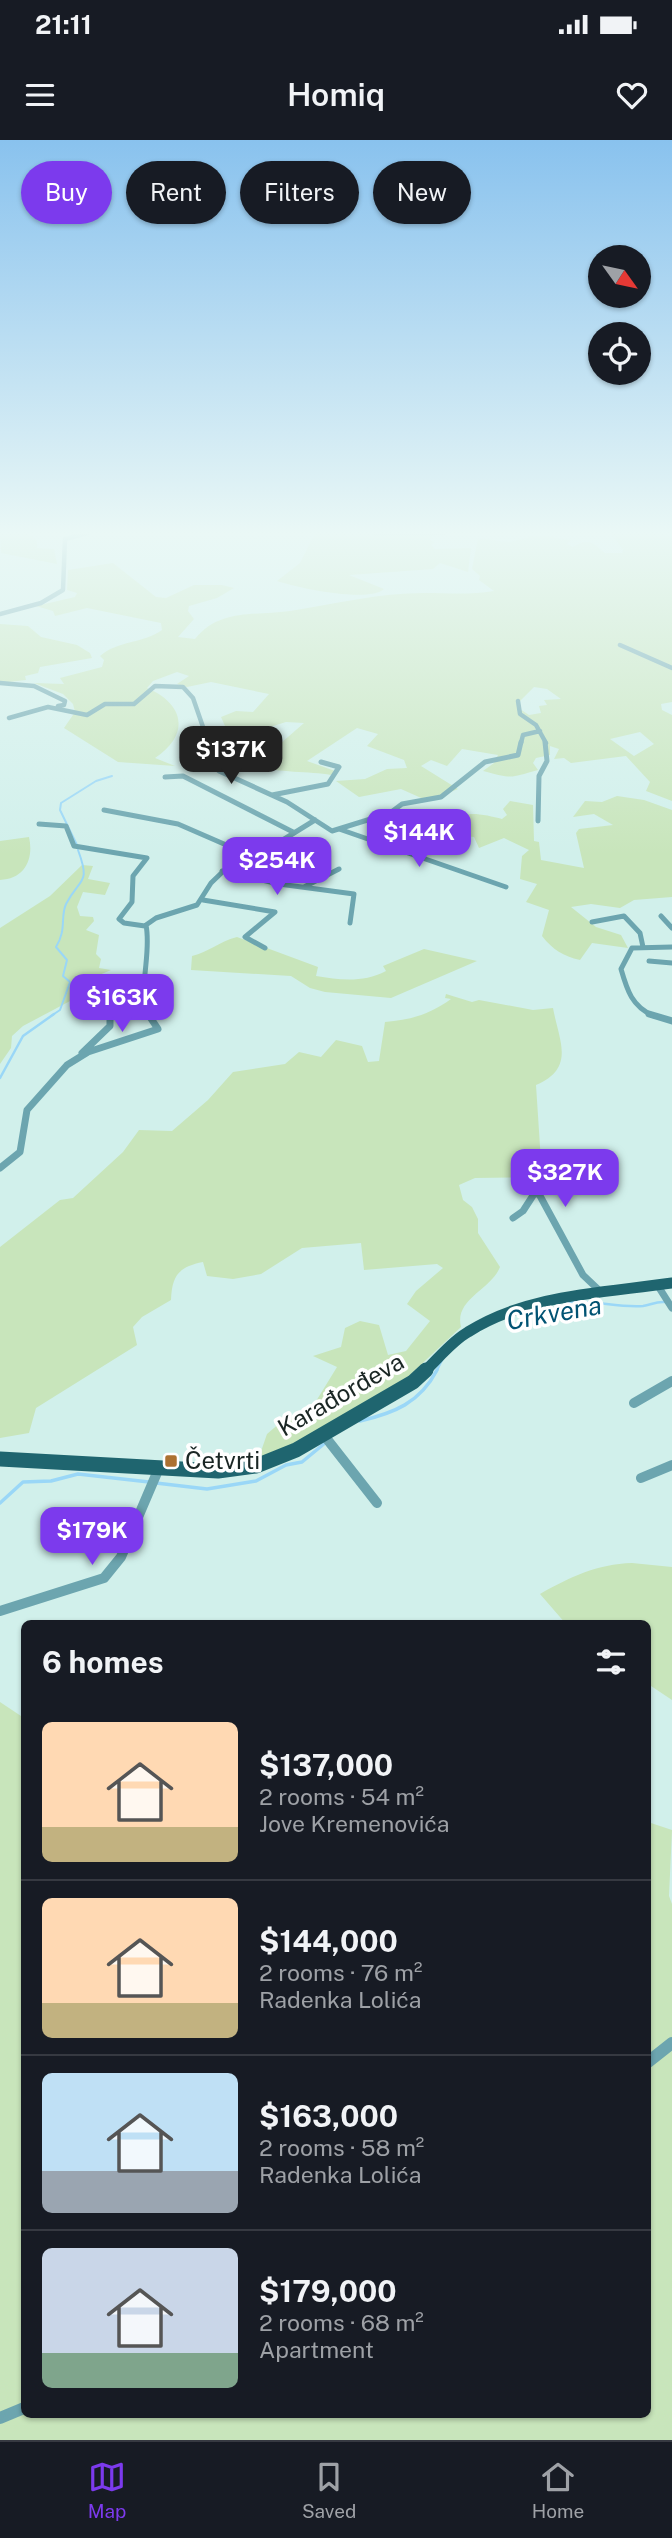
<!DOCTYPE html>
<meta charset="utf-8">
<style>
:root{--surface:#171b24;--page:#242831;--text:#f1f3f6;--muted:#9ea1a6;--line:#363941;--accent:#7c3aed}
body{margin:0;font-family:"Public Sans",sans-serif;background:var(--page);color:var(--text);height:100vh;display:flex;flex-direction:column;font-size:26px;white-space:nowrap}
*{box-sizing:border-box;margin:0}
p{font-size:23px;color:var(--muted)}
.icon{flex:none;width:38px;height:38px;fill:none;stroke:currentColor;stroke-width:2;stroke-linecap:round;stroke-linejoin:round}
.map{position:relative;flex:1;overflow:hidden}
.drawer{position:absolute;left:21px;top:1480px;width:630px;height:798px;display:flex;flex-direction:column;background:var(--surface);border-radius:10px;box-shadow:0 2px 5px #0004}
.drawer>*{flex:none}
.guide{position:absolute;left:21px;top:21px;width:630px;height:63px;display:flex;gap:14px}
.needle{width:46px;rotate:123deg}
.tools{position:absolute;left:588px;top:105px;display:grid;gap:14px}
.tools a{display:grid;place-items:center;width:63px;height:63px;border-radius:50%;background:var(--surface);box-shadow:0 2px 5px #0004;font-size:35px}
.price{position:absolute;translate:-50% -60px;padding:0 16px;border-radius:14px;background:var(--accent);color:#fff;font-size:23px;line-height:46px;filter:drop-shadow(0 2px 4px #0008)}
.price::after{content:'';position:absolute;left:50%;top:42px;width:21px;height:16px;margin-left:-10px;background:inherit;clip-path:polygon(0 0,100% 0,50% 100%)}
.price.on{background:#222;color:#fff}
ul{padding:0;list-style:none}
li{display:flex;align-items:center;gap:21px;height:175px;padding:0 21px}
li+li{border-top:2px solid var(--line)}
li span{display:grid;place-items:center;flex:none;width:196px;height:140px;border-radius:10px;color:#555}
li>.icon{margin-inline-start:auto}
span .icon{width:84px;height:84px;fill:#fffc;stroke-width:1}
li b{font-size:30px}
h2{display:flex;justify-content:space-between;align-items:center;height:84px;padding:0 21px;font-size:30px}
.pill{padding:0 24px;border-radius:32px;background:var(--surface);box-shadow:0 2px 5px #0004;font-size:24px;line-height:63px}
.pill.on{background:var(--accent);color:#fff}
.status{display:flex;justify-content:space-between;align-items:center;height:49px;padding:0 35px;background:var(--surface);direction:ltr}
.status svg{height:19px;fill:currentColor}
header{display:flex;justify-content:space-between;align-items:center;height:91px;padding:0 21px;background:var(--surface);font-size:32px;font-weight:600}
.tabs{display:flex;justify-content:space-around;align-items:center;height:98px;border-top:2px solid var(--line);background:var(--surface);font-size:19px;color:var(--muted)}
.tabs a{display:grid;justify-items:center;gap:4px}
.tabs .on{color:var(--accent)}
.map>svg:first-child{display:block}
.green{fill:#c8e5bb;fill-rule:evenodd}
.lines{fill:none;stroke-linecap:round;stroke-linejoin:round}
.stream-far2{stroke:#9ad7f7;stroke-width:2}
.stream-far1{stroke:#9ad7f7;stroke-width:2.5}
.stream{stroke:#9ad7f7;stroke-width:3.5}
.street-far4{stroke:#6ca5af;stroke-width:4.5}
.street-far3{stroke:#6ca5af;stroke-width:5}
.street-far2{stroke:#6ca5af;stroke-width:7}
.street-far1{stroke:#6ca5af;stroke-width:10}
.street{stroke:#6ca5af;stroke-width:12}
.primary-far1{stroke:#1f656f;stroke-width:11}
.primary{stroke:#1f656f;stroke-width:15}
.poi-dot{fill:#ac7132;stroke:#fff;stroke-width:2.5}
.labels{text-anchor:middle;stroke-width:7;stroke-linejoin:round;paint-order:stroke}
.street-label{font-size:24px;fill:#1a2624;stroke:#fff}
.poi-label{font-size:24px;fill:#1a2624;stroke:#fff;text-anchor:start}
.water-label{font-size:26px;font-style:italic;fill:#015373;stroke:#fff}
</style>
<div class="status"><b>21:11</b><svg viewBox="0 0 49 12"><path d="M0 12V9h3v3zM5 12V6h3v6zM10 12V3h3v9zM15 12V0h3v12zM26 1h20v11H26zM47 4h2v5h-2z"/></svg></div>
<header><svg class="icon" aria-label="menu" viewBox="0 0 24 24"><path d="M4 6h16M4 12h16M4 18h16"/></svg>Homiq<svg class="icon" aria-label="heart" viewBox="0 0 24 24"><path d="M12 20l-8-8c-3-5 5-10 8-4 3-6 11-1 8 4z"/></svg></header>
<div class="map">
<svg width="672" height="2300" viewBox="0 0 672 2300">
<rect width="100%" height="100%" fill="#d1f0eb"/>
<path class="green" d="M0 393H27L37 401V408L54 409 57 424 1 413Z
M315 393H434L430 400 434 402 431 405 435 409 471 408 468 432 440 423 433 429 349 435 384 449C368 463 298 448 277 441L300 423Z
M611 393H665L672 397V562L661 564 662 570 672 575V661L646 651 650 642 626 616 571 623 564 618 554 619 559 609 550 606V615L536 618 533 623 538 630C509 638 514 639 483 631L494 623 498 615 462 609 447 626 431 620 421 626 458 649 428 661 401 649 359 657 336 641 365 639 387 629 407 628 404 620 367 606 378 594 357 588 307 621 335 631 331 635C311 631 275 633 260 626L277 615 273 610 304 583 286 582 251 593 225 586 221 577 236 571 253 572 269 554 211 542 187 547 177 544 189 536 177 532 153 541 147 548C185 564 190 595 155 618L175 626 118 622 64 588 75 572 73 564 63 554 34 543 64 544 60 538 102 527 104 520 100 516C119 500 142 504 162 490L161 483 87 468 55 476 53 471 36 466 75 457 77 453 67 450 68 430 113 423 156 457 166 458 194 445H222L234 448 217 458 189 466 188 471 194 479 178 497 195 499C220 468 255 476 290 471 334 464 379 453 424 453 448 453 470 455 494 451L479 440 480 436 472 429 478 398 509 402 538 395 571 400 567 404 573 407C589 396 594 404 605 413H622L623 410ZM534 547 547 549 561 559 544 560 547 565 539 566 541 573 529 575 520 569 519 562ZM640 592 654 604 634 616 610 599Z
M0 484 28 486 41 497 77 505 90 513 92 518 40 527 38 533 25 536 26 540 0 543Z
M617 656 644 660 672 670V757L634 760 620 768 591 764 571 767 596 787 621 795 628 808 592 803 580 820C563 816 553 810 542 796L549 770 526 762 537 744 520 739 522 716 529 710 504 698 479 708 474 697 456 695 444 687C457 668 483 674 502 679L507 675 503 669 510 661 533 665 534 701 539 702 541 720 584 728 576 693 579 689 613 685 594 674 573 677 585 661 602 662Z
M29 697C34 719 25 739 0 740V701Z
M82 725 93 726 88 739 110 743 105 755 83 752 77 767 80 776 93 777 94 781 86 790 99 795 96 814 101 819 99 828 111 830C92 839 76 837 72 860L23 886 12 896 11 908 0 924V788L50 756Z
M237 797 318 827 316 836C340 840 363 843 386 831L383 826 424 809 477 821 391 858 325 852 310 848 291 836 191 830 192 816C209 812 218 802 237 797Z
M446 854 472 862 479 860 533 870 553 868C559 901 576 928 536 945L542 1037 475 1038 459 1045 463 1060 472 1067 478 1079V1093L500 1127C491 1150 454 1159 461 1187L409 1236 256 1326 267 1294 281 1282 310 1271 337 1227 313 1216 341 1207 345 1188 360 1181 379 1185 388 1215 406 1211 430 1181 407 1164 416 1151 443 1128 437 1124 364 1130 361 1103 302 1108 261 1134 233 1139 207 1136 203 1122C178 1127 172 1136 171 1160L142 1177 133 1187 137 1205 36 1268 29 1293 0 1298V1107L60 1060 73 1058 123 1012 139 990 172 991 208 960 233 932 285 924 299 912 321 917 336 900 362 906 368 922 379 921 385 882C411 880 430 874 451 859L445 858Z
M632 1423 672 1427V1560L648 1544V1484H566L540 1454C570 1437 597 1424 632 1423Z
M0 1562 24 1578V2275H648V1682L672 1690 669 1756 672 1764V2300H0Z"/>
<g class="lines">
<path class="stream-far2" d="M77 705 60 670 61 663 96 641 112 636
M51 876 60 870 70 842 63 836 67 820 56 807C67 789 60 778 66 764 80 737 91 745 78 710"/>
<path class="stream-far1" d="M0 938 23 896 54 874
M569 1162C594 1160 619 1168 643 1166 651 1165 656 1161 665 1162
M436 1232 442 1220"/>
<path class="stream" d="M360 1281C394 1273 420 1263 437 1230
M156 1343 207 1349 256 1341 286 1325 302 1322 325 1303
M0 1363 23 1342 51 1341 78 1334 149 1342"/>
<path class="street-far4" d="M375 393H444
M0 474 41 463 63 450 65 399 88 393
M620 505 672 528
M0 543 34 546 65 561 64 565 58 566
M518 561 520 574 536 585 546 603
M9 578 48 567 87 575 105 564H134L155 546 183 547 193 558 203 587 198 598 200 603
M521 603 523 595 540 591"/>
<path class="street-far3" d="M200 602 208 621 219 631 287 662 332 691 390 673 402 664 441 657 485 622 518 615 521 602
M165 637 183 636 293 692
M272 655 328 644 339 627 321 622
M104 670 178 684 247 714
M538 681 539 636 547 621 545 602
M39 684 66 686 74 706 147 718 133 736 132 762 119 779 124 783 145 786
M339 689 506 747
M222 731 279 744 354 754 350 783
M304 747 339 729
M203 760 275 772 245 797 265 808
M661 776 672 788
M592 782 624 776 640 793 643 807
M649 821 672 823
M110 839V876
M149 876C137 847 152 815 146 785L156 778 197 765 211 743 236 719 273 706 315 680
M654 876C632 867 627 850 621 829L632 808 672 807"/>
<path class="street-far2" d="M649 874 672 881
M82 913 110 886V874
M0 1028 20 1012 27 970 67 925 88 912 158 889 148 874
M513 1078 523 1071 534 1054H539L583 1135 602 1153
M658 1146 672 1168"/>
<path class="street-far1" d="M634 1263 672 1241
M323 1294 377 1363
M641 1338 672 1325
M0 1471 104 1438 121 1417 159 1328"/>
<path class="street" d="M648 1922 672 1903
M0 2278 24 2268"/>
<path class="primary-far1" d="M424 1232C438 1219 452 1201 468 1192 528 1154 604 1153 672 1143"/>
<path class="primary" d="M0 1319 218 1331 256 1326 296 1310 413 1242 426 1230"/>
</g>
<linearGradient id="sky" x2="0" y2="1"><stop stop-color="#89c2ee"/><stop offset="0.55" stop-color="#eaf8f6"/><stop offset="1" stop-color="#eaf8f6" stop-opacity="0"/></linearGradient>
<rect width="672" height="715" fill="url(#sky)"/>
<rect class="poi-dot" x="164" y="1314" width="14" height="14" rx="3.5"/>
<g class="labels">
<g class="street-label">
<text transform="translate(341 1255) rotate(-30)" y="8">Karađorđeva</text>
</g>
<g class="poi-label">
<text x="185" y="1329">Četvrti</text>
</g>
<g class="water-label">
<text transform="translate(554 1173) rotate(-10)" y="9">Crkvena</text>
</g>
</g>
</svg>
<div class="tools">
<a><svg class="needle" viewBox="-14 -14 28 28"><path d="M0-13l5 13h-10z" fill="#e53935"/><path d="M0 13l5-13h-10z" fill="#9ea1a6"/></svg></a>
<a><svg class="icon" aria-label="locate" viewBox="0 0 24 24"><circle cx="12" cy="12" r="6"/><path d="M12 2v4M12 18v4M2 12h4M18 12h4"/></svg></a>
</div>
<b class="price on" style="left:231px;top:646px">$137K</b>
<b class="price" style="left:419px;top:729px">$144K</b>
<b class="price" style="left:277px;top:757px">$254K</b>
<b class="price" style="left:122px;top:894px">$163K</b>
<b class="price" style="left:565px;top:1069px">$327K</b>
<b class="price" style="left:92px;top:1427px">$179K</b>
<div class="guide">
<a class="pill on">Buy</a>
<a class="pill">Rent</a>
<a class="pill">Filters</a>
<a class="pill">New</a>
</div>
<section class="drawer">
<h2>6 homes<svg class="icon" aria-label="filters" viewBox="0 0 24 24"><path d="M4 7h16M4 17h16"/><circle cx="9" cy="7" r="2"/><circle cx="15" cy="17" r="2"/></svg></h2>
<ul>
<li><span style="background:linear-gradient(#ffd9b3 75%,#c2b280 0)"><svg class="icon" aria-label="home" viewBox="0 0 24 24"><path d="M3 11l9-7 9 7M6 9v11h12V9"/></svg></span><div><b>$137,000</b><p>2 rooms · 54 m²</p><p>Jove Kremenovića</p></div></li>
<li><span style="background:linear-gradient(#ffd9b3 75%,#c2b280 0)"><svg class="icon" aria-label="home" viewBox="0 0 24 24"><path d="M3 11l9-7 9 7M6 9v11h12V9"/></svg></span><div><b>$144,000</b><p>2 rooms · 76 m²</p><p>Radenka Lolića</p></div></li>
<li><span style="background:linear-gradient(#bfe0f5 70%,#9aa5b1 0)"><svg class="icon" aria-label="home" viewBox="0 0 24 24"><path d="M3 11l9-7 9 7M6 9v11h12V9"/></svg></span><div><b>$163,000</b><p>2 rooms · 58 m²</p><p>Radenka Lolića</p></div></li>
<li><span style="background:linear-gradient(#c9d6e8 75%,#7fa58c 0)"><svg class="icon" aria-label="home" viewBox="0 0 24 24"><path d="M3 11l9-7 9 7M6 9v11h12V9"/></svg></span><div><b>$179,000</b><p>2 rooms · 68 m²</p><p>Apartment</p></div></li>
</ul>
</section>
</div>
<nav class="tabs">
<a class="on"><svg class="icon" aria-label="map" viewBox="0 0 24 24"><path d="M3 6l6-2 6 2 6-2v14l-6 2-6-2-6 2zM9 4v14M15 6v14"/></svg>Map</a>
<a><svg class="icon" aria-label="saved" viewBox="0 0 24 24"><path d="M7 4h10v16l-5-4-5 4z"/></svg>Saved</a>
<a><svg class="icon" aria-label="home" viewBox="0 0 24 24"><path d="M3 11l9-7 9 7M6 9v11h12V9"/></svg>Home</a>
</nav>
